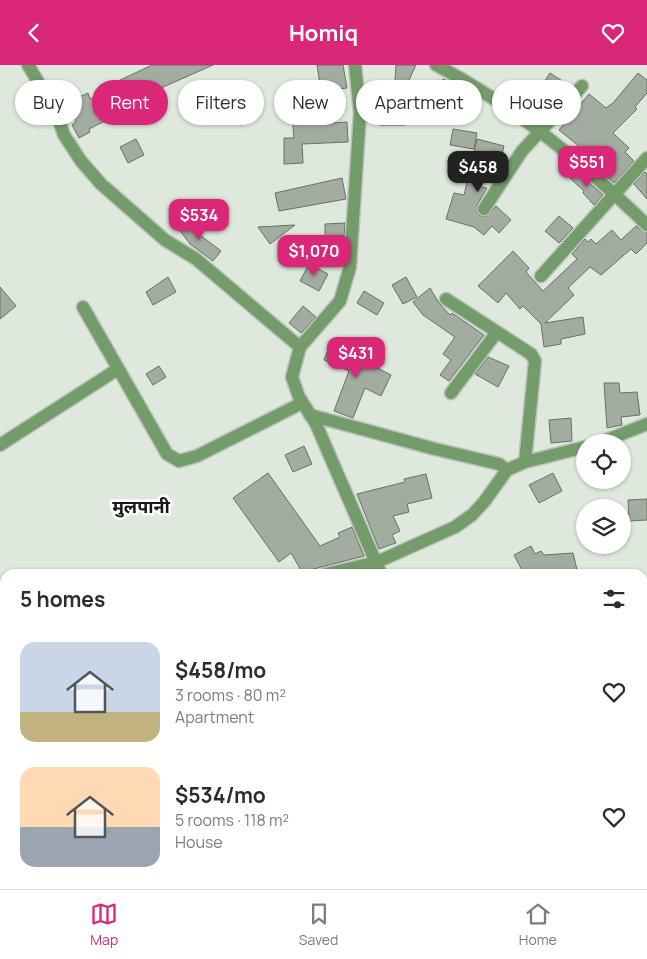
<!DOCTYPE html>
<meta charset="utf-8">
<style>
:root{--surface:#fff;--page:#f7f7f7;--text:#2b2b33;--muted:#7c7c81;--line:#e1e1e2;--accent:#db2777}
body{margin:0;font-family:Manrope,"Noto Sans Devanagari",sans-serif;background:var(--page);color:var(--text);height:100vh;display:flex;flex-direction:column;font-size:19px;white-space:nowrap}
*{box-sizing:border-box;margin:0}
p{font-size:16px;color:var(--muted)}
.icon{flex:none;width:28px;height:28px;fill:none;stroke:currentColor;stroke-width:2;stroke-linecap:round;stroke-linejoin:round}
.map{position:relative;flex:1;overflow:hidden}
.panel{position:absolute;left:0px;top:504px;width:648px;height:321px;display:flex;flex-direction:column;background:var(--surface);border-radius:15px 15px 0 0;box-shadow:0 1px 4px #0004}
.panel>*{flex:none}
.hud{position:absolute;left:15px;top:15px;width:618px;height:45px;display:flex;gap:10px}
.fabs{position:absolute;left:576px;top:369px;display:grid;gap:10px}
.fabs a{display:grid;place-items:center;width:55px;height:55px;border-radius:50%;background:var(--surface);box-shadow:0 1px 4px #0004;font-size:25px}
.price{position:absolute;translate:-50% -42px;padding:0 11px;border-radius:10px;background:var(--accent);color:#fff;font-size:16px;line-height:32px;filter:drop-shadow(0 1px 2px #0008)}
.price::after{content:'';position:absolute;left:50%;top:30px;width:15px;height:11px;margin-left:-8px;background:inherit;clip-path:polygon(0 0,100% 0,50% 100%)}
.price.active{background:#222;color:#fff}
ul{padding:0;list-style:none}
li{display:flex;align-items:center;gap:15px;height:125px;padding:0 20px}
li span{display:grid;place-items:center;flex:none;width:140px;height:100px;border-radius:15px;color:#555}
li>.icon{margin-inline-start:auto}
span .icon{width:60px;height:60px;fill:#fffc;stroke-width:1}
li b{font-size:21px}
h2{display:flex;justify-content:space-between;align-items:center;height:60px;padding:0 20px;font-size:21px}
.tag{padding:0 18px;border-radius:22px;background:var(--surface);box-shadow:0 1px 4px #0004;font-size:18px;line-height:45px}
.tag.active{background:var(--accent);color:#fff}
header{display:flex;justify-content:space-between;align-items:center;height:65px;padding:0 20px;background:var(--accent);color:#fff;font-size:22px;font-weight:700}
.menu{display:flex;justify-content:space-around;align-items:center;height:70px;border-top:1px solid var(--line);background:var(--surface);font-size:14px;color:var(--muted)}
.menu a{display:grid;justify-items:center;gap:2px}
.menu .active{color:var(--accent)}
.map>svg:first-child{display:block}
.building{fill:#a3aca1;stroke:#697167}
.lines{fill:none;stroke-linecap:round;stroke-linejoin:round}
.minor-casing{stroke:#bac3b8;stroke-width:15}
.primary-casing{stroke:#bac3b8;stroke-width:15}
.minor{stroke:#749c6b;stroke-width:12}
.primary{stroke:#1b5909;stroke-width:12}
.labels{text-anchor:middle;stroke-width:5;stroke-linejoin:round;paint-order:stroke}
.district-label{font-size:18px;font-weight:bold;fill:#151815;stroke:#fff}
</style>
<header><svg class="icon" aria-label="back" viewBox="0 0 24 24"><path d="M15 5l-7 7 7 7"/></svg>Homiq<svg class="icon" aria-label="heart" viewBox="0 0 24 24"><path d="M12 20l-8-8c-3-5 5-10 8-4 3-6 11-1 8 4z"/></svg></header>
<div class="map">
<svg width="647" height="824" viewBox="0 0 647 824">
<rect width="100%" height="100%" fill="#dee8dc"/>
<path class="building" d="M152 0H213L161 23 159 20 109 44 113 52 89 64 90 67 79 73 72 60 76 57 72 49 78 46 73 35 88 28 90 34 117 19 116 17Z
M317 0H343L347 23 321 26Z
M396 0H416L401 32H406L405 60H379L380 31H394Z
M550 8 567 19 541 52 530 44 534 38 525 32 533 20 539 25Z
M638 8 647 15V28L635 42 637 44 613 68 629 83 625 87 634 96 614 118 587 94 590 90 559 65 589 29 606 43 613 38Z
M443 14 463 24 461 35 440 32Z
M331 33 333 58 347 57 348 77 302 79 303 98 284 99V73H294L291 38Z
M453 64 477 68 474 84 450 80Z
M136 74 144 90 128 98 120 82Z
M477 74 504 81 501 93 497 92 496 96 487 93 481 122 487 123 477 140V147L480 151H487L496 141 511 155 499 168 492 161 484 170 474 162 446 154 454 128 464 130Z
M576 106 603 130 594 140 583 128 584 126 570 113Z
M645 107 647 109V134L634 119Z
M342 113 346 134 279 146 275 128Z
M559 151 573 163 559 178 545 166Z
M189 155 200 170 221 186 213 196 190 179 178 163Z
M345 158 344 175 325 176V159Z
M295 160 270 179 258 162Z
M636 161 647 168V178L636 189 631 184 601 210 590 202 568 223 574 230 545 258 583 252 585 269 561 274V279L544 282 541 259 523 241 520 244 506 228 498 238 478 221 513 186 529 203 526 207 543 226 577 194 572 189 585 174 588 177 591 174 596 179 612 165 621 175Z
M309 199 328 209 319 226 300 216Z
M168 212 176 227 153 240 146 227Z
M406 212 417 232 403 239 392 220Z
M0 222 16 241 0 254Z
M430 223 439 238 450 250 452 248 484 270 449 316 440 310 451 295 443 289 455 272 423 250 413 237Z
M364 226 384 238 377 250 357 238Z
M303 241 316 252 301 268 289 258Z
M330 280 356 288 354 291 391 310 381 331 365 323 353 353 334 346 349 306 324 295Z
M488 292 509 301 498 322 475 309Z
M159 301 166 312 153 320 146 309Z
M604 318H619L620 328 637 327 640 350 621 352 622 360 607 363Z
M571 353 572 376 551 378 549 355Z
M304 381 312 399 293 407 285 390Z
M268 408 320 481 340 472 338 468 352 462 364 491 302 507 291 488 279 497 233 433Z
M553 408 562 426 539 438 529 420Z
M426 409 432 433 407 439 409 447 393 451 400 466 392 470 396 478 379 484 357 429 405 417 404 414Z
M647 434V455L629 456 628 435Z
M531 481 535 489 541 486 544 490 573 488 578 509H524L514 490Z"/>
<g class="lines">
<g class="minor-casing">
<path id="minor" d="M28 0 56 47 64 70 81 96 101 119 165 175 196 194 300 282
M355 0 360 48 350 202 340 236 300 282 292 312 299 332 316 359 381 509
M436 0C515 41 583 98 647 160
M484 144 522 86 582 21
M541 211 647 93
M446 234 531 289 535 296 525 397
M83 242 167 389 179 396 197 391 302 338
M451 328 497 267
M310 350 435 384 499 399 507 405
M599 378 647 359
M0 380 118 304
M326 509 377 497 455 462 472 450 484 437 507 405 525 397 585 382
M642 581H647
M0 737 5 733
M424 824V820"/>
</g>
<g class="primary-casing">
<path id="primary" d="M0 762 5 771
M50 820 54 824"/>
</g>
<use href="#minor" class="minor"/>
<use href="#primary" class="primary"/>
</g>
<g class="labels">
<g class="district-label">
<text x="141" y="448">मुलपानी</text>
</g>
</g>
</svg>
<div class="fabs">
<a><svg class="icon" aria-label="locate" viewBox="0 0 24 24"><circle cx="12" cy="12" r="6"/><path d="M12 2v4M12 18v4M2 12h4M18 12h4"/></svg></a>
<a><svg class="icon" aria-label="layers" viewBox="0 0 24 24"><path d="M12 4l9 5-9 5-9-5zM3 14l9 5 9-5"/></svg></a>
</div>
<b class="price" style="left:587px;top:123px">$551</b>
<b class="price active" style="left:478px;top:128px">$458</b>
<b class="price" style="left:199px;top:176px">$534</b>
<b class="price" style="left:314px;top:212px">$1,070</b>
<b class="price" style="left:356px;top:314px">$431</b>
<div class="hud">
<a class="tag">Buy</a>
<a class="tag active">Rent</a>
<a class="tag">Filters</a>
<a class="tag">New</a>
<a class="tag">Apartment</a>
<a class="tag">House</a>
</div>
<section class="panel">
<h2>5 homes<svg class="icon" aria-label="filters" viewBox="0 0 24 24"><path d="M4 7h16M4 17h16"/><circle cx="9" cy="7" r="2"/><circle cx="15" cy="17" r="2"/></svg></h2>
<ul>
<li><span style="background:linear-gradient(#c9d6e8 70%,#c2b280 0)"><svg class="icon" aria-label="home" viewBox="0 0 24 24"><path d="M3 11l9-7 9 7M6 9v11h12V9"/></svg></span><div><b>$458/mo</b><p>3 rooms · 80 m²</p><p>Apartment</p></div><svg class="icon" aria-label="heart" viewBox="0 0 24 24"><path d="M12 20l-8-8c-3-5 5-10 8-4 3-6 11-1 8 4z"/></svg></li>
<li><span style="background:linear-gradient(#ffd9b3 60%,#9aa5b1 0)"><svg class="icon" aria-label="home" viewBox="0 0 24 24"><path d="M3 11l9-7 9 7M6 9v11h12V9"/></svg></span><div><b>$534/mo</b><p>5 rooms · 118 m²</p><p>House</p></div><svg class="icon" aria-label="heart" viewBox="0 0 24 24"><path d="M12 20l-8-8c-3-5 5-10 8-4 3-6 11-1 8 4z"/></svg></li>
</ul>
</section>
</div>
<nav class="menu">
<a class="active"><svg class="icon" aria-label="map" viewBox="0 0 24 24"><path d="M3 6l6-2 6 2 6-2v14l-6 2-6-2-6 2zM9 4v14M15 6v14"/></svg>Map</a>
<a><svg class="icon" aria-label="saved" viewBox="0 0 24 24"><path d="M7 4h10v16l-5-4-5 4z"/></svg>Saved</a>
<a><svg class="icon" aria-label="home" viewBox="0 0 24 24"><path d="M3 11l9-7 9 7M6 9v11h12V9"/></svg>Home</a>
</nav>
